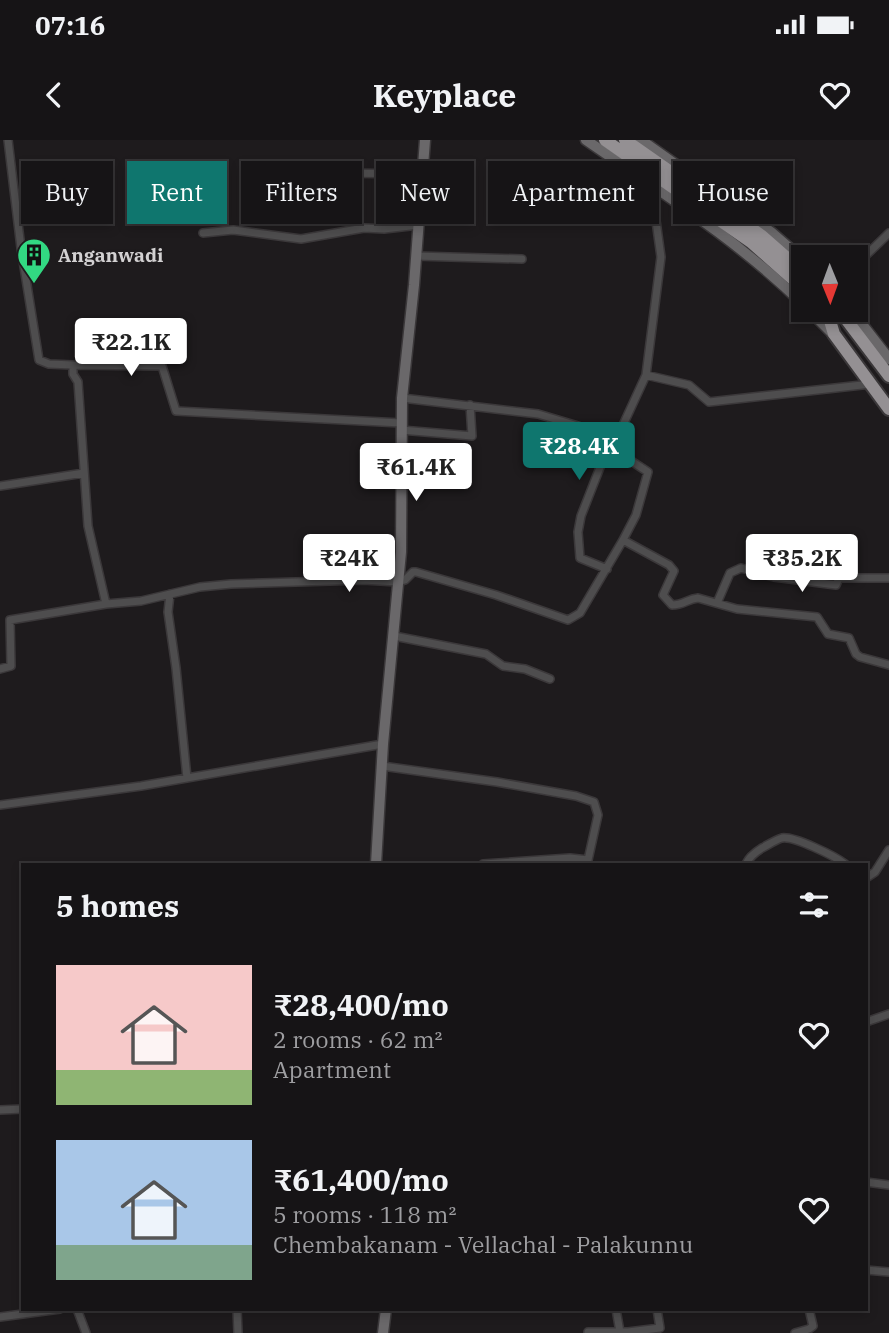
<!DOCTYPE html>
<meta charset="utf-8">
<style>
:root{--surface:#161416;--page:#232123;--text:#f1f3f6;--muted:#9e9ea1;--line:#353335;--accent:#0f766e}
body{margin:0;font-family:"IBM Plex Serif",serif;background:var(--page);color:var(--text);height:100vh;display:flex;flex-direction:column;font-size:26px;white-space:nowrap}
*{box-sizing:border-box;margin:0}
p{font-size:23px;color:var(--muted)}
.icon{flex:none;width:38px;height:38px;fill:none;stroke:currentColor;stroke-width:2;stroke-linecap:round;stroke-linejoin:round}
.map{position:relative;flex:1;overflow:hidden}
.side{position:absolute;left:21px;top:723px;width:847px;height:448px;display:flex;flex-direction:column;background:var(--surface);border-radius:0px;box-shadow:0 4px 10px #0003,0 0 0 2px var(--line)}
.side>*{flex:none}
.hud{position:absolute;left:21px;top:21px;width:847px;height:63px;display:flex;gap:14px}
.needle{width:46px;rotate:179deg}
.fabs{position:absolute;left:791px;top:105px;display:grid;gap:14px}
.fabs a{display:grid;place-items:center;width:77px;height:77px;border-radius:0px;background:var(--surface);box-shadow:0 4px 10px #0003,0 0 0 2px var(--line);font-size:35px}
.price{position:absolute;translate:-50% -60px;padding:0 16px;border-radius:7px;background:#fff;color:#222;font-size:23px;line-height:46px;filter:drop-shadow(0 2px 4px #0008)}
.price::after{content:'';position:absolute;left:50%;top:42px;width:21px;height:16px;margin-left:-10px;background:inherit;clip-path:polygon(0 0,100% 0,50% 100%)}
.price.active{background:var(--accent);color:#fff}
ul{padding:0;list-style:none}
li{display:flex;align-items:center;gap:21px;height:175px;padding:0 35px}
li span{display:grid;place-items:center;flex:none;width:196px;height:140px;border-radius:0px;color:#555}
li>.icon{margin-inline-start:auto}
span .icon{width:84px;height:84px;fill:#fffc;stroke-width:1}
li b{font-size:30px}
h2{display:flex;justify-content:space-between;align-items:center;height:84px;padding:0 35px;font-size:30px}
.tag{padding:0 24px;border-radius:0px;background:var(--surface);box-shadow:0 4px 10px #0003,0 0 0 2px var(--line);font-size:24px;line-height:63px}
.tag.active{background:var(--accent);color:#fff}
.status{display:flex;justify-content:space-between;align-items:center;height:49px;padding:0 35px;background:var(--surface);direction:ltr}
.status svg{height:19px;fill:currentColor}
header{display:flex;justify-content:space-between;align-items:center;height:91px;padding:0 35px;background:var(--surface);font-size:32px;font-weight:800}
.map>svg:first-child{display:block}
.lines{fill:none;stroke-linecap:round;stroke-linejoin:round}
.street-casing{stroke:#3b383a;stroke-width:10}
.secondary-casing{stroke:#3b383a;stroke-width:13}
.highway-casing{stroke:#3b383a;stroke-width:16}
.street{stroke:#4e4d4e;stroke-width:7}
.secondary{stroke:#6a686a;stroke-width:10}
.highway{stroke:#949093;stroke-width:12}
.labels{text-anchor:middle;stroke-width:5;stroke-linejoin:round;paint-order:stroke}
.poi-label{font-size:19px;font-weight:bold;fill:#d3d1d2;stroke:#1e1b1d;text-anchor:start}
</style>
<div class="status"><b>07:16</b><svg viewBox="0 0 49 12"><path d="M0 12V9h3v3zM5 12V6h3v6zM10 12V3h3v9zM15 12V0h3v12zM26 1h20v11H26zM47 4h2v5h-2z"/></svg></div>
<header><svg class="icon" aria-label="back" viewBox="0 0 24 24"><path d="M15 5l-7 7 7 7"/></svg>Keyplace<svg class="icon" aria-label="heart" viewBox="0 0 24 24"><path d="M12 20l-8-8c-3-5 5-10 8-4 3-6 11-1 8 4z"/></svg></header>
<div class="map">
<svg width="889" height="1193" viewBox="0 0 889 1193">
<rect width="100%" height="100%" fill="#1e1b1d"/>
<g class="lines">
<g class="street-casing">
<path id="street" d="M8 0 21 108 39 220 49 224 73 225V234L78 242 88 386 106 464 141 461 200 447 231 444 363 440 398 442 405 440 413 432H416L496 455 568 480 580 473 623 400
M333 33 423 34
M203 93 233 90 301 99 364 88 384 89 419 85
M416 116 522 119
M856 125 889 93
M73 225 162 226 176 271 401 283
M646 235 689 245 709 262 871 244
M402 258 538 274 578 286 648 332 636 375 623 400 669 425 674 431 663 455 672 465C684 465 687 459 698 458L737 469 817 477 828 494 849 498 856 514 860 517 889 525
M401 290 472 296 470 265
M0 346 84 333
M607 429 580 418 578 392 581 376 608 307 623 285 646 235 661 117 651 45
M170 454 168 472 176 528 187 638
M717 463 730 433 741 428 774 437 836 445 839 438H889
M394 496 486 514 503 526 525 529 550 539
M0 529 11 526 10 480 106 464
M382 626 497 642 576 656 594 662 598 675 588 720
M0 665 141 646 383 604
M483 724 570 718 588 720V724
M746 724C749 717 754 713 762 708 768 705 775 700 782 698 794 696 835 716 845 724
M866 738 875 732 889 710
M866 882 889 874
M0 970 23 969
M866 1042 889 1045
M866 1130 889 1132
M77 1169 86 1193
M237 1169 238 1193
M616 1169 620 1192
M0 1177 60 1169
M588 1192H628L660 1188 657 1169
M795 1193 809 1189 813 1186 809 1169"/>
</g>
<g class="secondary-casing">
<path id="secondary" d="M586 0C661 52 738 100 803 164
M641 0 771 92 803 120
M809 170 833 194
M851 170 889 219
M376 724 383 604 401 412 402 258 414 145 425 0
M383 1193 386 1169"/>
</g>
<g class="highway-casing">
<path id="highway" d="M605 0 751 102 803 148
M625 0 762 96 803 132
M825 170 828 174 834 194 889 269
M839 170 889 236"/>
</g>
<use href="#street" class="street"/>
<use href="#secondary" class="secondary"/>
<use href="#highway" class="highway"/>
</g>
<defs>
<g id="building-pin" transform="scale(1.75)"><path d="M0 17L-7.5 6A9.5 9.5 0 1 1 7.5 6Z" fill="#32d882" stroke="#1e1b1d"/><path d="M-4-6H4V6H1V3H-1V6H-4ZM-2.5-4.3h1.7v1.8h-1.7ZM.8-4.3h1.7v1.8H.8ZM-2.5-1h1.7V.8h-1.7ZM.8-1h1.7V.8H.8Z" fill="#111"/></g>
</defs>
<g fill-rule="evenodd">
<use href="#building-pin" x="34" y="115"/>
</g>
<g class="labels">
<g class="poi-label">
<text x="58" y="122">Anganwadi</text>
</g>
</g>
</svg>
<div class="fabs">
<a><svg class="needle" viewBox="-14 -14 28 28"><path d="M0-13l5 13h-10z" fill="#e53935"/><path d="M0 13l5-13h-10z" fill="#9e9ea1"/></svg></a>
</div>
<b class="price" style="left:131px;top:238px">₹22.1K</b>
<b class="price active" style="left:579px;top:342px">₹28.4K</b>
<b class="price" style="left:416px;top:363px">₹61.4K</b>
<b class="price" style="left:349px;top:454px">₹24K</b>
<b class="price" style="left:802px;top:454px">₹35.2K</b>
<div class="hud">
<a class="tag">Buy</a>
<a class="tag active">Rent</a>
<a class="tag">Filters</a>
<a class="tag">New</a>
<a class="tag">Apartment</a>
<a class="tag">House</a>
</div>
<section class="side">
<h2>5 homes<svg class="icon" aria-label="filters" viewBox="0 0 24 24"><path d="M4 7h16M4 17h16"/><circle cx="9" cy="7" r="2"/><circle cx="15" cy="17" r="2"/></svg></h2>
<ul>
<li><span style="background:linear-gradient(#f6c9c9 75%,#8fb573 0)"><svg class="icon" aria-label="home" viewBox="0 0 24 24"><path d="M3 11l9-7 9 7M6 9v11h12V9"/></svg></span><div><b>₹28,400/mo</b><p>2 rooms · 62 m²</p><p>Apartment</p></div><svg class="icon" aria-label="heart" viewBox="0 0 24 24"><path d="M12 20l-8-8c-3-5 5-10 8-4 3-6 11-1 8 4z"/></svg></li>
<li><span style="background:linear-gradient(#a9c7e8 75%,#7fa58c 0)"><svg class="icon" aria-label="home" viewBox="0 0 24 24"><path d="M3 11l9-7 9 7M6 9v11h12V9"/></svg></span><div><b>₹61,400/mo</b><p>5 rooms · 118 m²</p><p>Chembakanam - Vellachal - Palakunnu</p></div><svg class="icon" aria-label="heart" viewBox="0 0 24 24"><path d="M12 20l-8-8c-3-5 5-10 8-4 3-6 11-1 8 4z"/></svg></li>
</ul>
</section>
</div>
